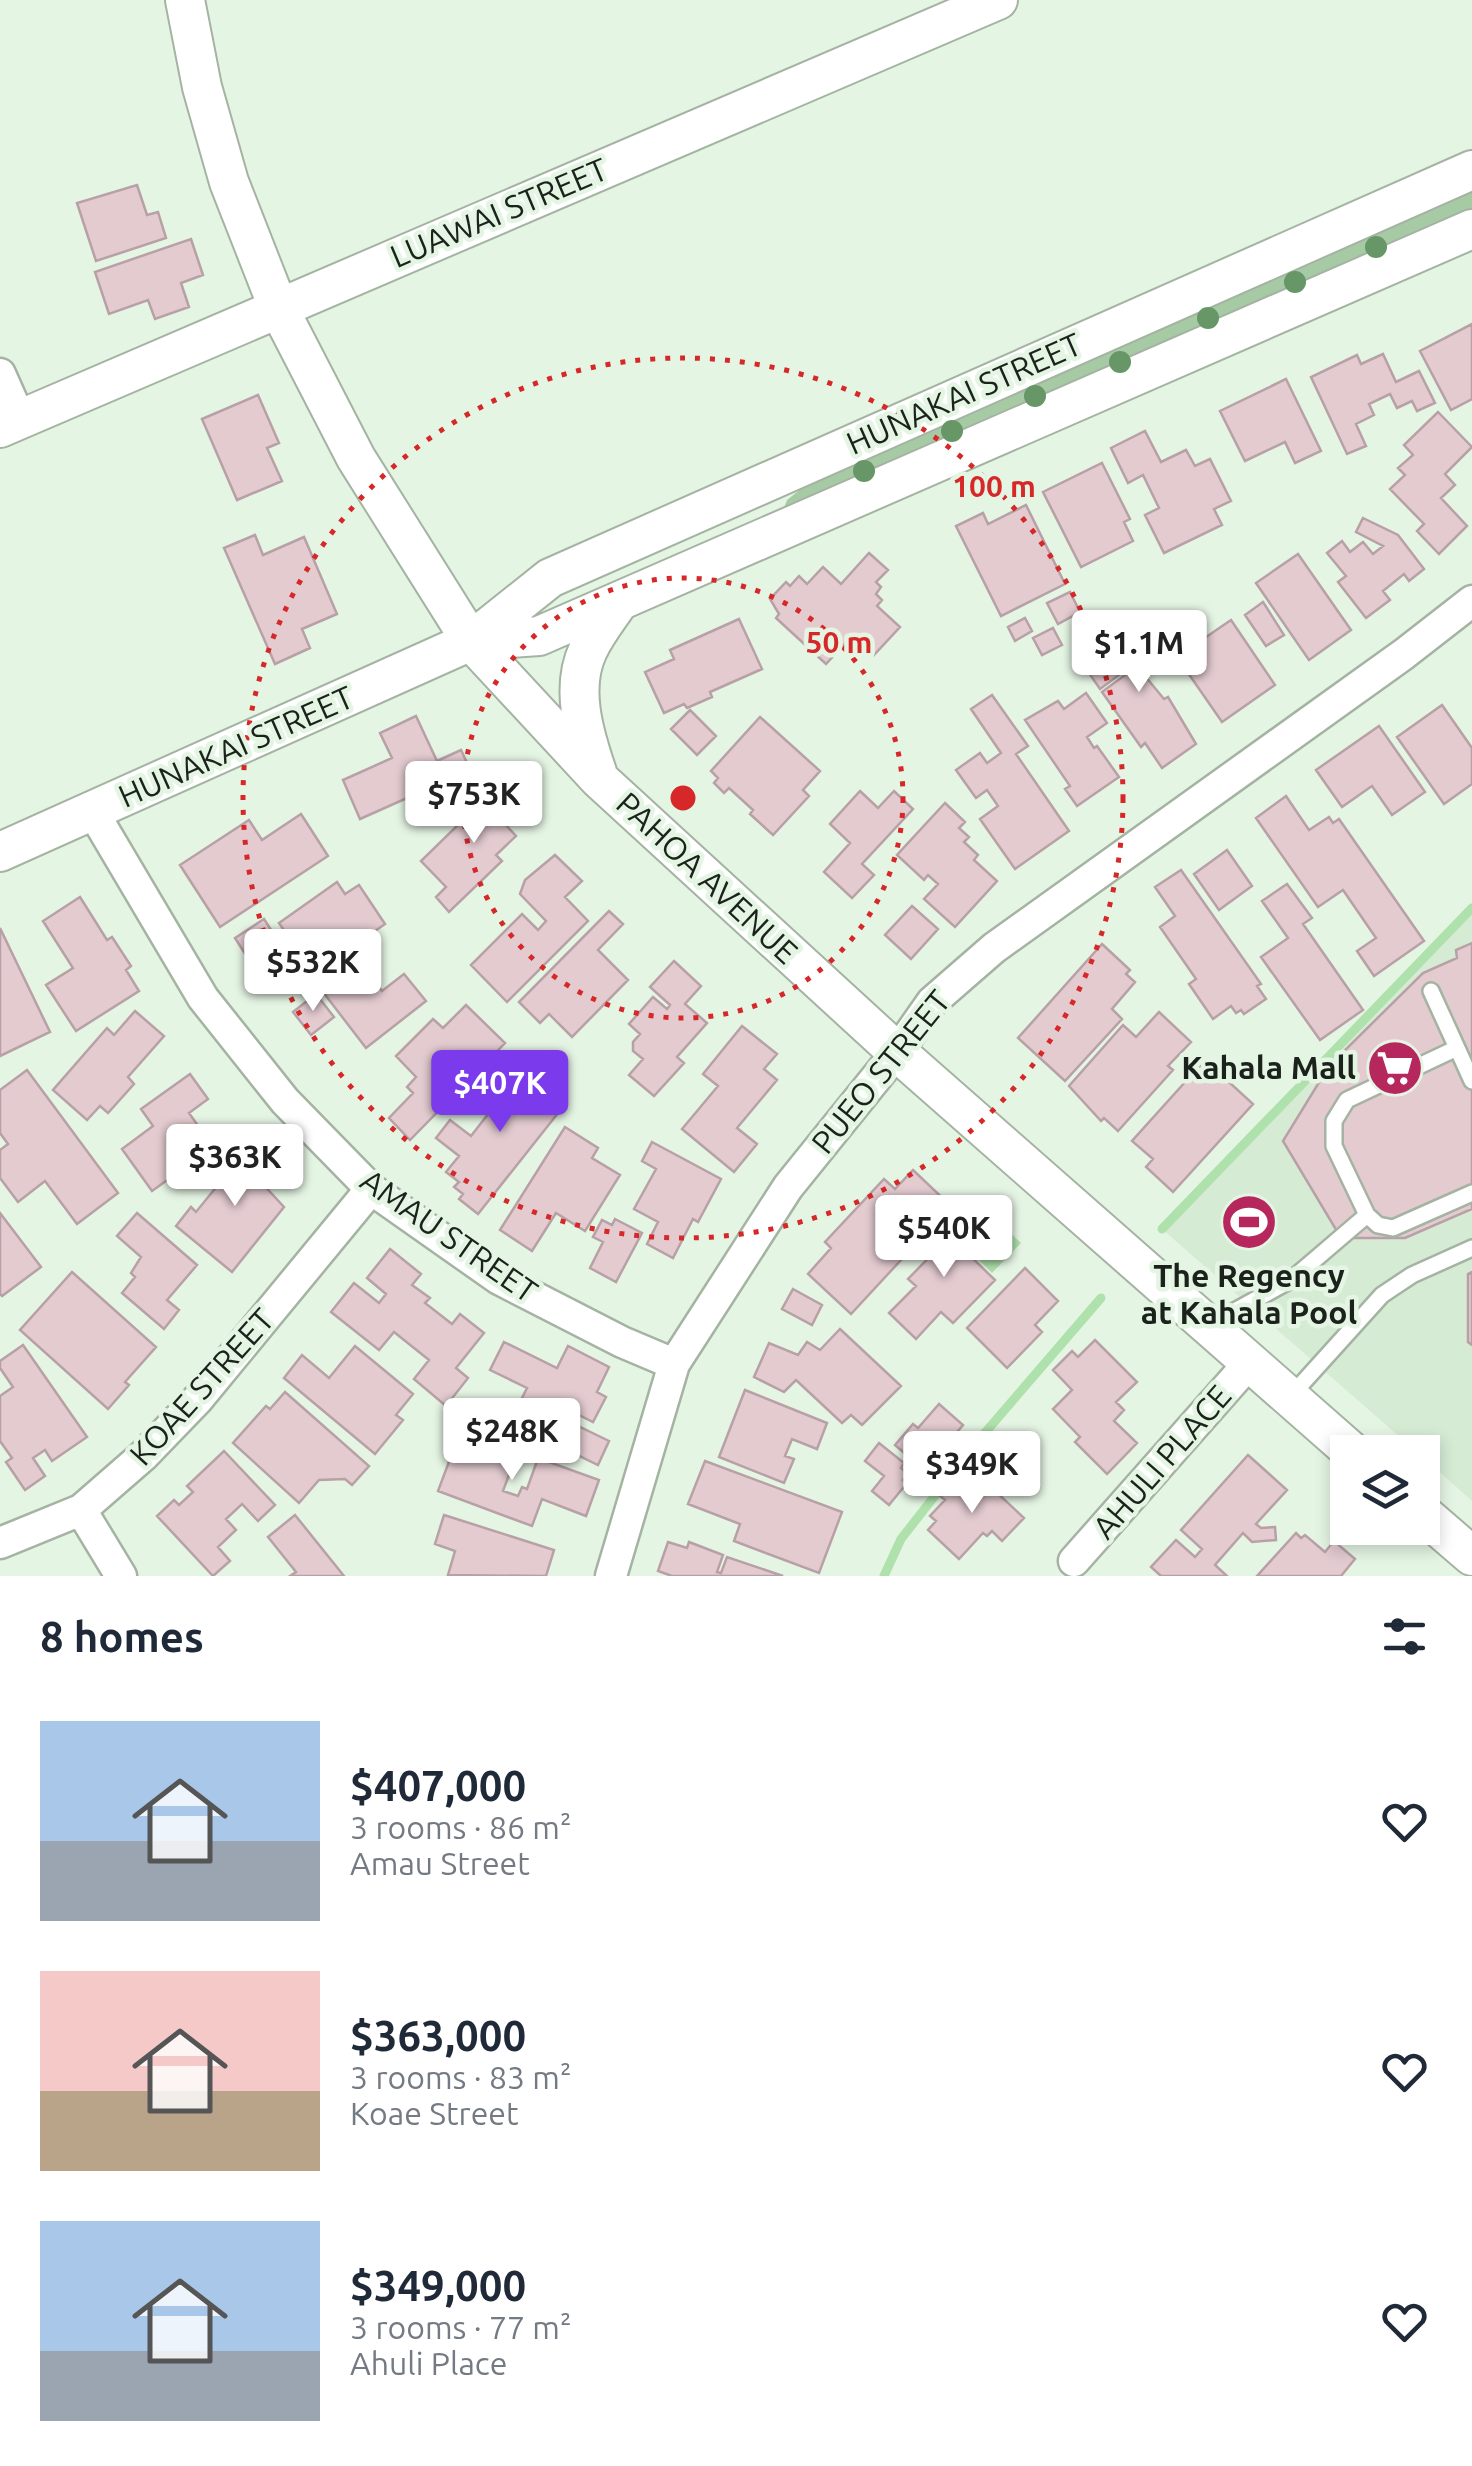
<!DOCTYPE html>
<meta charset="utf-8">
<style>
:root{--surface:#fff;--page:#f2f2f3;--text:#1f2937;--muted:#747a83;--accent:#7c3aed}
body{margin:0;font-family:Ubuntu,sans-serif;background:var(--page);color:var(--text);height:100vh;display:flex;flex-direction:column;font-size:38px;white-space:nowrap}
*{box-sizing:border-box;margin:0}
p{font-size:32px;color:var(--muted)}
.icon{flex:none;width:55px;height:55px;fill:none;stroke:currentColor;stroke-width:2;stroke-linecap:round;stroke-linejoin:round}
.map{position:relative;height:1576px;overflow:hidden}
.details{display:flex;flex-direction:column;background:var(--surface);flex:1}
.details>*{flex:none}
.tools{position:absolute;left:1330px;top:1435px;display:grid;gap:20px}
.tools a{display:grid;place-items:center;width:110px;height:110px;border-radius:0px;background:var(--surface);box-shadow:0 5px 15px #0003;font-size:50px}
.price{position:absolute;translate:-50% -85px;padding:0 22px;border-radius:10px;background:#fff;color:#222;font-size:32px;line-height:65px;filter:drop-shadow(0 2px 5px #0008)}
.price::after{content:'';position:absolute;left:50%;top:60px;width:30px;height:22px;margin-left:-15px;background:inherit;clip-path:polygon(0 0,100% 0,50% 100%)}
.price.selected{background:var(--accent);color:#fff}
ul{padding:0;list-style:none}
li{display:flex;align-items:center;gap:30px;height:250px;padding:0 40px}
li span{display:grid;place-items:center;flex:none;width:280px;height:200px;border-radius:0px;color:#555}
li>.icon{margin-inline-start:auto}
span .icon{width:120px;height:120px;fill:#fffc;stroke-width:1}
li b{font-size:42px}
h2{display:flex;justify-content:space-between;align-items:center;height:120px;padding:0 40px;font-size:42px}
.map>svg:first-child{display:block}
.built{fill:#d5ebd4}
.green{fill:#a6caa3}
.water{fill:#afe1ac}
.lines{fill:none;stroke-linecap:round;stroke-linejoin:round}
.stream{stroke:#afe1ac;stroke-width:9}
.building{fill:#e3cbd0;stroke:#b8a1a6;stroke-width:2.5}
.service-casing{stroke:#a4b3a2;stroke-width:20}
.minor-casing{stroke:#a4b3a2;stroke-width:35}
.tertiary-casing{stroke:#a4b3a2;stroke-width:42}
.service{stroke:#fff;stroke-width:15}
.minor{stroke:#fff;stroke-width:30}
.tertiary{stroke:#fff;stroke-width:38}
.tree{fill:#679667}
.ring{fill:none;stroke:#d62828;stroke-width:5;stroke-dasharray:5 10}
.labels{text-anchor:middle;stroke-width:9;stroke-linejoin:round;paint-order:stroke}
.street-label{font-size:32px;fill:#1b211b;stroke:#e5f5e4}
.poi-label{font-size:32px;font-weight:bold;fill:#1b211b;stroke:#e5f5e4;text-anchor:end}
.centre{fill:#d62828;stroke:#e5f5e4;stroke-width:5}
.ring-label{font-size:30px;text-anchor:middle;font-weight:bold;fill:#d62828;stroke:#e5f5e4;stroke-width:9;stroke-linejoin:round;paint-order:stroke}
</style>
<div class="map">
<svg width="1472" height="1576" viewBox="0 0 1472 1576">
<rect width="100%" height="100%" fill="#e5f5e4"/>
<path class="built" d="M1472 908V1501L1423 1457 1422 1452H1417L1162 1229Z"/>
<path class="green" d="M1472 190V215L780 518 787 500 811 481Z"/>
<path class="water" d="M1243 1198 1259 1203 1272 1226 1269 1240 1257 1248 1239 1245 1228 1228V1211Z
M1000 1223 1021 1243 992 1273 971 1252Z"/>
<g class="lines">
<path class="stream" d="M1162 1229 1472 908
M884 1576 901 1539 977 1442 1101 1298"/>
</g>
<path class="building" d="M137 185 147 215 158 212 166 238 96 261 77 203Z
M191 239 203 275 181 283 189 307 155 319 148 300 109 314 95 272Z
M1472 324V399L1451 410 1420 351Z
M1383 354 1396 382 1419 371 1435 403 1417 411 1412 401 1397 408 1390 394 1369 404 1374 415 1356 424 1366 446 1347 454 1311 377 1357 355 1361 364Z
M1286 379 1321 451 1295 463 1285 442 1245 461 1220 411Z
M258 395 279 443 267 448 282 481 237 500 202 419Z
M1438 412 1472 447 1445 474 1455 485 1441 498 1467 526 1439 554 1417 531 1424 524 1390 489 1405 475 1398 468 1413 455 1404 445Z
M1145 431 1161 462 1186 450 1195 466 1210 459 1231 501 1214 509 1222 525 1164 553 1145 515 1159 508 1143 475 1128 483 1111 448Z
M1102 463 1130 519 1124 522 1133 541 1081 567 1043 492Z
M1026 505 1065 584 1001 616 956 526 983 513 988 524Z
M1363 518 1398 535 1424 569 1409 581 1404 574 1383 591 1390 600 1366 618 1338 582 1346 576 1327 553 1342 541 1350 552 1363 542 1373 554 1383 546 1356 532Z
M255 535 263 555 304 537 337 614 302 629 310 648 275 664 224 548Z
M869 553 888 570 876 582 881 587 876 594 882 600 877 606 900 627 874 655 853 635 826 664 776 618 779 614 770 599 786 582 790 586 799 576 807 584 823 567 841 584Z
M1298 554 1351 630 1309 660 1256 583Z
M1070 592 1080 612 1058 624 1047 603Z
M1263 602 1284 635 1266 646 1245 615Z
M1025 618 1032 631 1015 641 1008 627Z
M739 619 762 669 710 692 712 697 687 708 684 704 664 713 645 672 674 659 670 650Z
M1231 620 1275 685 1222 722 1177 657Z
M1131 624 1160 666 1145 676 1164 699 1168 697 1196 744 1162 768 1145 743 1141 747 1102 692 1125 675 1123 672 1100 689 1080 660Z
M1053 628 1062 645 1042 655 1033 638Z
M1086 693 1107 723 1087 737 1094 748 1097 746 1119 777 1077 806 1065 789 1070 786 1025 720 1058 701 1064 709Z
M992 695 1028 746 1016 754 1069 831 1015 869 980 819 998 806 987 790 976 798 956 770 980 753 987 763 1001 753 971 709Z
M1442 705 1472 748V784L1444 804 1397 737Z
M690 710 716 736 697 755 671 729Z
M416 716 437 761 461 750 481 793 453 806 455 812 438 819 432 806 414 814 407 798 360 819 343 780 392 758 380 733Z
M760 717 820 771 803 790 809 796 773 835 750 814 753 810 729 788 724 793 714 783 718 778 711 771Z
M1379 726 1425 792 1392 815 1372 786 1342 807 1316 770Z
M503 781 524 802 504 823 516 836 496 855 502 861 449 912 436 897 446 887 421 861Z
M860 791 878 808 894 791 913 809 862 864 874 875 852 898 824 872 850 843 830 824Z
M1286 796 1309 830 1329 817 1333 823 1339 819 1424 941 1374 976 1357 951 1376 938 1343 890 1318 907 1256 818Z
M945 803 965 822 959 828 969 837 964 842 978 855 974 860 997 881 955 927 924 899 938 884 928 875 924 880 897 855Z
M301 814 328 856 220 927 180 865 249 820 262 840Z
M1227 850 1252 886 1219 910 1194 874Z
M555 855 582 881 565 897 588 921 507 1002 471 965 522 914 538 930 546 921 520 894 525 880Z
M1181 870 1261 984 1257 986 1266 999 1244 1014 1241 1010 1236 1013 1231 1006 1213 1019 1189 984 1196 979 1160 927 1175 916 1155 887Z
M337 882 345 894 359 885 385 924 314 974 279 923Z
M1287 884 1312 918 1303 924 1363 1010 1320 1040 1261 957 1288 938 1262 901Z
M80 897 107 940 112 937 131 966 126 970 139 991 76 1031 46 985 73 968 43 921Z
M912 906 938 929 911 959 885 935Z
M609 911 623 924 598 950 628 980 572 1037 549 1014 540 1023 519 1002Z
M264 919 282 947 253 966 235 938Z
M0 928 50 1032 0 1056Z
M1472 943V1209L1405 1238H1341L1283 1141 1329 1066 1423 973 1457 958 1456 950Z
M1102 944 1130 970 1126 974 1135 982 1112 1009 1122 1019 1065 1081 1018 1038Z
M674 961 701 986 685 1004 707 1023 677 1057 684 1063 654 1096 629 1075 643 1059 633 1051V1042L640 1034 629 1024 653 997 667 1009 670 1005 650 987Z
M360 962 382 991 404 974 426 1001 366 1048 323 992Z
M316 994 334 1017 311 1035 293 1012Z
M466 1005 505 1043 410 1140 389 1118 413 1093 407 1087 416 1077 396 1056 433 1019 443 1028Z
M135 1011 164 1036 128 1077 134 1084 108 1113 100 1106 87 1120 53 1090 107 1028 114 1035Z
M1159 1012 1191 1042 1168 1066 1173 1070 1118 1131 1104 1118 1101 1121 1069 1086 1123 1025 1136 1037Z
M742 1026 777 1054 764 1069 777 1080 737 1128 757 1144 734 1172 682 1129 718 1086 703 1074Z
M1205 1060 1253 1104 1173 1192 1146 1167 1153 1159 1132 1141Z
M523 1068 566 1103 478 1214 459 1199 463 1194 454 1187 459 1182 446 1172 459 1156 436 1138 450 1120 471 1136 492 1109 479 1099 503 1069 515 1078Z
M27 1070 118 1193 77 1224 45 1181 18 1202 0 1178V1150L8 1144 0 1133V1090Z
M190 1074 208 1099 189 1113 199 1127 191 1134 205 1153 152 1191 122 1149 153 1126 141 1109Z
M565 1127 598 1148 592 1158 620 1175 585 1231 556 1213 532 1251 500 1230Z
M243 1139 275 1165 261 1182 284 1207 232 1272 176 1226 191 1207 196 1212 231 1169 224 1163Z
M652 1142 721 1179 698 1222 693 1219 673 1258 647 1244 658 1222 634 1209 656 1169 642 1161Z
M913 1170 951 1206 851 1314 808 1274 831 1248 825 1242 884 1179 895 1189Z
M956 1212 979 1235 964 1250 995 1280 953 1323 941 1312 916 1339 889 1313 916 1286 908 1279 942 1244 933 1235Z
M0 1213 41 1267 2 1296 0 1294Z
M137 1213 197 1265 167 1300 179 1310 164 1329 122 1293 135 1277 131 1273 141 1257 117 1236Z
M615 1219 642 1233 616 1282 590 1268 603 1242 593 1237 602 1220 612 1225Z
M390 1249 421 1274 412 1285 430 1298 425 1303 452 1324 460 1314 484 1333 456 1368 468 1378 446 1406 414 1379 429 1360 394 1332 379 1350 331 1312 354 1283 379 1303 386 1294 367 1278Z
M1025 1268 1058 1301 1035 1325 1042 1332 1007 1368 967 1328Z
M72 1272 156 1347 125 1382 129 1385 108 1409 20 1330Z
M1472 1272V1345L1468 1342V1274Z
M793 1289 822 1305 812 1325 782 1309Z
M840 1329 901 1386 862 1425 851 1415 842 1423 796 1380 784 1392 754 1377 769 1343 798 1355 807 1342 820 1350Z
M1095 1340 1137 1382 1116 1402 1124 1410 1114 1421 1137 1443 1107 1474 1075 1442 1080 1437 1053 1409 1072 1390 1053 1370 1072 1351 1078 1357Z
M504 1342 557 1368 568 1346 609 1367 597 1392 606 1397 593 1422 575 1413 568 1421 609 1441 598 1465 510 1422 527 1388 490 1370Z
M23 1345 87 1437 52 1461 45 1450 33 1458 45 1476 25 1490 6 1462 12 1458 0 1441V1396L13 1387 0 1368V1361Z
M355 1346 413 1394 396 1415 403 1420 375 1454 284 1378 302 1355 329 1378Z
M745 1390 827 1423 817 1449 792 1439 785 1456 794 1459 784 1483 719 1457Z
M285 1392 369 1466 352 1485 345 1479 319 1480 299 1503 233 1443 266 1406 270 1409Z
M939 1404 963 1425 924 1470 895 1445 913 1424 918 1428Z
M459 1435 516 1456 503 1491 518 1496 522 1487 527 1489 538 1458 599 1480 586 1516 542 1499 532 1526 438 1491Z
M879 1443 904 1463 901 1468 908 1474 903 1480 907 1483 889 1505 872 1491 884 1476 865 1461Z
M224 1451 275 1505 258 1521 242 1504 226 1519 236 1530 218 1547 230 1561 213 1576 157 1516 174 1500 179 1505 193 1492 187 1486Z
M1248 1455 1287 1490 1256 1524 1261 1528 1275 1527 1276 1540 1252 1542 1243 1533 1215 1565 1227 1576H1161L1151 1567 1176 1540 1195 1557 1202 1549 1181 1530Z
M705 1461 842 1512 819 1573 734 1541 740 1524 688 1504Z
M975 1472 1024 1518 1002 1541 992 1531 987 1536 983 1533 959 1559 928 1530 936 1521 930 1516 945 1500 940 1496 951 1485 958 1492Z
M295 1515 344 1576H290L296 1572 268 1537Z
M444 1515 554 1550 546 1576 448 1575 455 1551 435 1544Z
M1296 1533 1301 1538 1305 1535 1325 1552 1334 1541 1355 1559 1341 1576H1257Z
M668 1542 687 1548 689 1542 723 1555 717 1572 721 1573 727 1557 783 1576H672L658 1571Z"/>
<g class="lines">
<g class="service-casing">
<path id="service" d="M1431 991 1457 1048
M1472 1081 1457 1048 1347 1100 1334 1121V1146L1367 1215 1378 1225 1393 1228 1472 1193
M1211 1324 1291 1280 1367 1215
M1289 1398 1382 1295 1412 1275 1472 1248"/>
</g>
<g class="minor-casing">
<path id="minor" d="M0 374 20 419
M93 812 203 998 285 1101 371 1189 499 1279 622 1342 674 1364
M81 1510 121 1576
M0 1543 81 1510 143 1456 198 1399 371 1189
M1074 1561 1250 1362
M611 1576 674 1364 788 1187 897 1052 932 1002 994 948 1404 654 1472 601"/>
</g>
<g class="tertiary-casing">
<path id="tertiary" d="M185 0 202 87 229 182 278 307 356 458 471 641 599 779 897 1052 1352 1452
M0 428 998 0
M471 641 539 636 1472 229
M597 772C584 734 570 688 588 650 596 633 608 618 618 603
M0 852 471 641 550 578 1472 170
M1422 1513 1472 1556"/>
</g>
<use href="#service" class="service"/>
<use href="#minor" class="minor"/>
<use href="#tertiary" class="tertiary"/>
</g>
<g class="tree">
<circle cx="1376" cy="247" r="11"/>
<circle cx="1295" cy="282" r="11"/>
<circle cx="1208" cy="318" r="11"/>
<circle cx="1120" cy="362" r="11"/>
<circle cx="1035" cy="396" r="11"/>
<circle cx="952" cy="431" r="11"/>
<circle cx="864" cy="471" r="11"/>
</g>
<g class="ring">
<circle cx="683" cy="798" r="220"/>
<circle cx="683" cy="798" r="440"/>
</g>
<defs>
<g id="supermarket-disc" transform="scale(2.875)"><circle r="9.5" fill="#b5275d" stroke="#e5f5e4"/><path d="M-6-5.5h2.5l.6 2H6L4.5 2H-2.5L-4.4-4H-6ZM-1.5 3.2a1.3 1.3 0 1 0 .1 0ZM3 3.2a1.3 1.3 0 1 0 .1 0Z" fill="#fff"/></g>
<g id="stadium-disc" transform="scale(2.875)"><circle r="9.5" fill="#b5275d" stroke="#e5f5e4"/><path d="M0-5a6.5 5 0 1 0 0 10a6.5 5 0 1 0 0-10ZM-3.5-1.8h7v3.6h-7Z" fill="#fff"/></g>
</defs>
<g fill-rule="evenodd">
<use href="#supermarket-disc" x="1395" y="1068"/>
<use href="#stadium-disc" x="1249" y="1222"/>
</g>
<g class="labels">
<g class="street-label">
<text transform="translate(499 213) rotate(-23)" y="11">LUAWAI STREET</text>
<text transform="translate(964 394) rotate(-24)" y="11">HUNAKAI STREET</text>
<text transform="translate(236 747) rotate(-24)" y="11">HUNAKAI STREET</text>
<text transform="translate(707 878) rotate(43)" y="11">PAHOA AVENUE</text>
<text transform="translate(881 1072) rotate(-51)" y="11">PUEO STREET</text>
<text transform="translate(449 1236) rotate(35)" y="11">AMAU STREET</text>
<text transform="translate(202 1387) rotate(-48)" y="11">KOAE STREET</text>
<text transform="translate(1162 1462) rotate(-49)" y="11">AHULI PLACE</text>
</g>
<g class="poi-label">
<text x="1356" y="1079">Kahala Mall</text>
<text x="1249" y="1287" text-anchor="middle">The Regency<tspan x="1249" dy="37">at Kahala Pool</tspan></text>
</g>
</g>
<circle cx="683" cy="798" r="15" class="centre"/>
<g class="ring-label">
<text x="994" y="497">100 m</text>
<text x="839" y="653">50 m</text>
</g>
</svg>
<div class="tools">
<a><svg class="icon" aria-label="layers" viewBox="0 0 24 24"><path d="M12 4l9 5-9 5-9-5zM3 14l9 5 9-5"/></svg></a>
</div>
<b class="price" style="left:1139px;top:695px">$1.1M</b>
<b class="price" style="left:474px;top:846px">$753K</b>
<b class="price" style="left:313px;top:1014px">$532K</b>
<b class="price selected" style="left:500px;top:1135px">$407K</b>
<b class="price" style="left:235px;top:1209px">$363K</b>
<b class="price" style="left:944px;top:1280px">$540K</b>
<b class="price" style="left:512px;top:1483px">$248K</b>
<b class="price" style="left:972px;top:1516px">$349K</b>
</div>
<section class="details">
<h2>8 homes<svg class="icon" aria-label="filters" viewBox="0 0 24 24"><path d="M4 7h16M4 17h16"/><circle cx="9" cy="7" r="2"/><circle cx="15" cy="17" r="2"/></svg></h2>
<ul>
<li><span style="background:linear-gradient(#a9c7e8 60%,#9aa5b1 0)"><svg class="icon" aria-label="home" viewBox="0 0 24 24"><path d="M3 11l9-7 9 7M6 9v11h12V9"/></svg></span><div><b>$407,000</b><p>3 rooms · 86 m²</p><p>Amau Street</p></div><svg class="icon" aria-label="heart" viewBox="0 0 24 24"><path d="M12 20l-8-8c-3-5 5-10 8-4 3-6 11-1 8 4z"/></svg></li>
<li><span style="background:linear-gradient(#f6c9c9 60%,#b9a48a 0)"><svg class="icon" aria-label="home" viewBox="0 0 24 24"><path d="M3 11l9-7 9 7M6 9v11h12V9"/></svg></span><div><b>$363,000</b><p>3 rooms · 83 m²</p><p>Koae Street</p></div><svg class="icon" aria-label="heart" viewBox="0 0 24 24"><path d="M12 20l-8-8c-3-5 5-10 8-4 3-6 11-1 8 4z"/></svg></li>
<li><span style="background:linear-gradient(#a9c7e8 65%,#9aa5b1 0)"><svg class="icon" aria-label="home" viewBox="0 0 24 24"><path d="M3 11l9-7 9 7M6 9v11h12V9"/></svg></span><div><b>$349,000</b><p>3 rooms · 77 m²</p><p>Ahuli Place</p></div><svg class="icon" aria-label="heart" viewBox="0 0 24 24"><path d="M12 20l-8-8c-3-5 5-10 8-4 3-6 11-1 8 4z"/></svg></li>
</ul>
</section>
